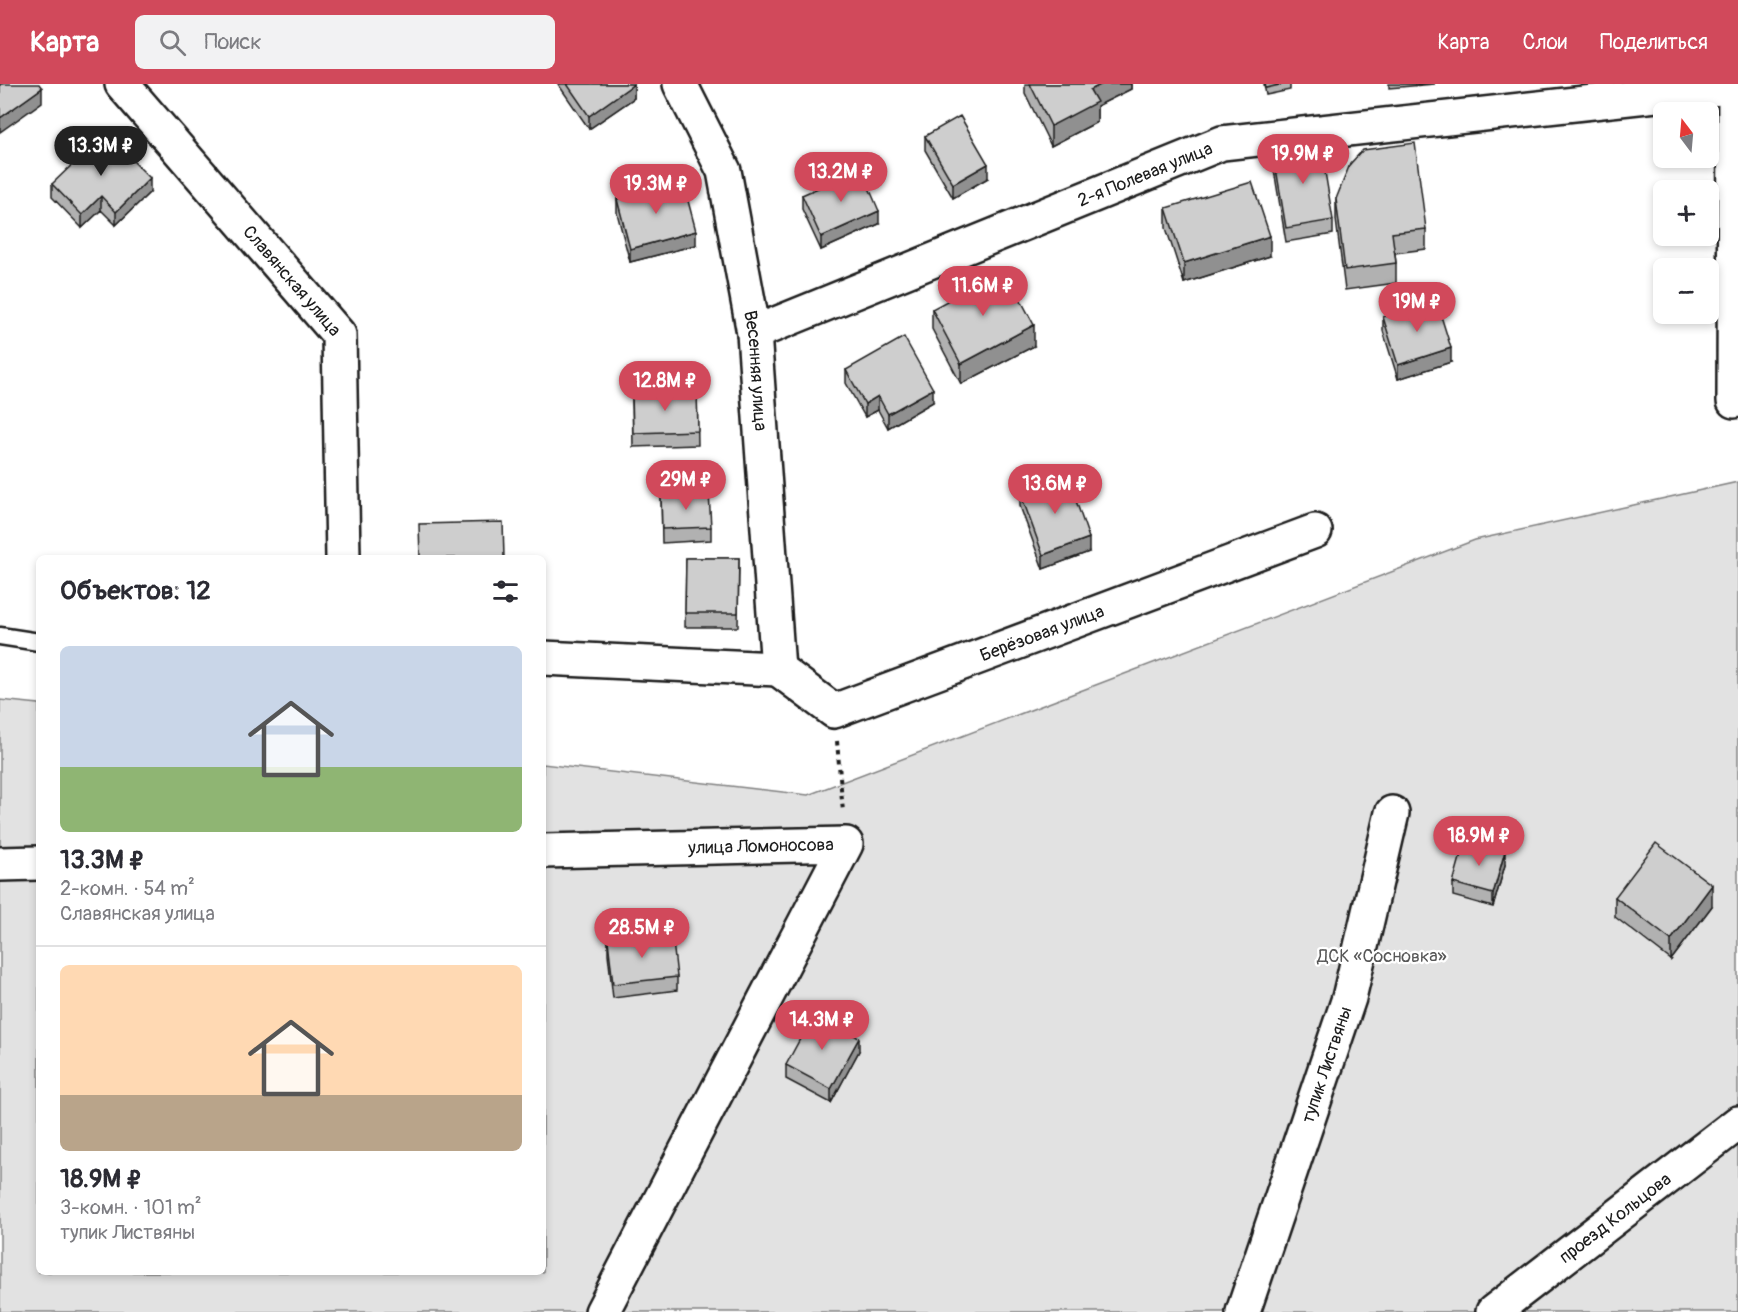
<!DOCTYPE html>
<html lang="ru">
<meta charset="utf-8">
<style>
:root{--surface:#fff;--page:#f2f2f3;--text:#2b2b33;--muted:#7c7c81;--line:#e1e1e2;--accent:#d1495b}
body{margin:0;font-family:Pangolin,sans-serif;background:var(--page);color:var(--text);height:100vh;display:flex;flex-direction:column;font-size:22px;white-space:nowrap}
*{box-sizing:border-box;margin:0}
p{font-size:20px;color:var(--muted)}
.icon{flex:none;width:33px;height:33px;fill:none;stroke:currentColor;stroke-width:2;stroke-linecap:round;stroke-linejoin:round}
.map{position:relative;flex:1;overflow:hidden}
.panel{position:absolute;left:36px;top:471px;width:510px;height:720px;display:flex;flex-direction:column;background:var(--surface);border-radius:9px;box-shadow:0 3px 9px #0003}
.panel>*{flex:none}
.needle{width:39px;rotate:344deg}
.buttons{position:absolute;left:1653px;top:18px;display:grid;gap:12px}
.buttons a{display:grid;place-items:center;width:66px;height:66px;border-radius:9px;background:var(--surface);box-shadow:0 3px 9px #0003;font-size:30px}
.price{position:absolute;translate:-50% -51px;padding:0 14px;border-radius:21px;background:var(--accent);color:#fff;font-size:20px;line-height:39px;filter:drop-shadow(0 2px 3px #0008)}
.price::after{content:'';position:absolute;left:50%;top:36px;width:18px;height:14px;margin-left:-9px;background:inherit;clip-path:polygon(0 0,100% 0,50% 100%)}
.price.selected{background:#222;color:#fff}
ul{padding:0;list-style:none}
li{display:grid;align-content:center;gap:12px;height:318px;padding:0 24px}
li+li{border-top:2px solid var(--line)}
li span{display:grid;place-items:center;height:186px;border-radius:9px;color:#555}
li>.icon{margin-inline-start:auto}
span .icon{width:108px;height:108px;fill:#fffc;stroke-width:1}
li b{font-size:26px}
h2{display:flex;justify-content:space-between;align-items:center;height:72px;padding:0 24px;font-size:26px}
header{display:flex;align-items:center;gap:36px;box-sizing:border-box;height:84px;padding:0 30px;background:var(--accent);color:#fff}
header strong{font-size:28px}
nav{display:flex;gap:33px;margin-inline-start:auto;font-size:21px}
.search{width:420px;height:54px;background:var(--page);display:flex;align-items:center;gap:15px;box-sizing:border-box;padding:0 21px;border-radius:9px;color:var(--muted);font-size:22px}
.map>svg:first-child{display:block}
.green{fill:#e2e2e2;stroke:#7f7f7f;stroke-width:1.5}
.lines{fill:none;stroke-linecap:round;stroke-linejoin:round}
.service-casing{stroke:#1c1c1c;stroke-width:21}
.minor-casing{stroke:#1c1c1c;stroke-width:38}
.path{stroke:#1c1c1c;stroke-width:4;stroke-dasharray:4.5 4.5;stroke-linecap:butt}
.service{stroke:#fff;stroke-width:16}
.minor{stroke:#fff;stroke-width:33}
.wall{fill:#b1b1b1;stroke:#1c1c1c;stroke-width:1.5}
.shaded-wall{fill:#909090;stroke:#1c1c1c;stroke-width:1.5}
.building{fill:#cecece;stroke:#1c1c1c;stroke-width:1.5}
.labels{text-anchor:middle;stroke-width:4.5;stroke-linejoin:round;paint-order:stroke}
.street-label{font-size:18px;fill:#1c1c1c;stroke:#fff}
.park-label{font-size:18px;fill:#575757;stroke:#fff}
</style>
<header>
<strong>Карта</strong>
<div class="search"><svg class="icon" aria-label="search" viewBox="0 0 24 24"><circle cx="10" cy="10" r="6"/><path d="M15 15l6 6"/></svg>Поиск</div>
<nav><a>Карта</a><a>Слои</a><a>Поделиться</a></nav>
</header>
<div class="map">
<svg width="1738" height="1228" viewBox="0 0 1738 1228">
<rect width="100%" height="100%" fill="#fff"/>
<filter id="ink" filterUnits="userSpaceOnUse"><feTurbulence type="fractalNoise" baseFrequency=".0167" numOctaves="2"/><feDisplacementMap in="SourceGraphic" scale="12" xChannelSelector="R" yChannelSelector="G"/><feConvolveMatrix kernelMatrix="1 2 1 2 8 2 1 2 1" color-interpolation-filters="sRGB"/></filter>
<g filter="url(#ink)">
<path class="green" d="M1738 398V1228H0V616L39 620V1188H543V680L808 711 1475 456Z"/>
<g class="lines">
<g class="service-casing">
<path id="service" d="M0 552 39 558"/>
</g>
<g class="minor-casing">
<g id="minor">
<path id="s1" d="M122 0 339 251 343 474"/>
<path id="s2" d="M680 0 724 87 754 249 778 585"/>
<path id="s3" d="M754 249 1222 59 1738 2"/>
<path d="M1734 317 1735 2"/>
<path d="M543 574 778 585"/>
<path id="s4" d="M778 585 834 627 1315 447"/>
<path id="s5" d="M543 767 846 760 602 1228"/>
<path d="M0 780 39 779"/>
<path id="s6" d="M1243 1228 1349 914 1392 729"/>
<path id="s7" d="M1493 1228 1738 1039"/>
</g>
</g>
<path class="path" d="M837 657 843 728"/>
<use href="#service" class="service"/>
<use href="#minor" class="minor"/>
</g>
<path class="wall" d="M558 0H634V14L589 45Z
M1025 0H1131V5L1097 22V38L1051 62 1025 9Z
M1264 0H1290V6L1266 11Z
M1389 0H1435L1389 4Z
M925 52 988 94 953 114 925 66Z
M1273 66 1333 136V150L1286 158 1273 80Z
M52 100 150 108 116 141 101 126 82 144 52 113Z
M802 111 879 140 821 166 802 125Z
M617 115 696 161 630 178 617 129Z
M1336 115 1426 145V165L1395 169 1396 179V199L1345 206 1336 136Z
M1166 124 1270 172 1184 199 1166 144Z
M932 225 1034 262 961 300 932 245Z
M1383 233 1451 278 1398 295 1383 247Z
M846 286 933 318 888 344 878 326 865 333 846 299Z
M697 308 698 361 633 363 632 310Z
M1020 408 1089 468 1043 485 1020 422Z
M661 411 711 443V456L662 459Z
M686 474H739L738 543H685Z
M1505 781 1493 823 1453 812V799Z
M1615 813 1712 822 1671 876 1615 833Z
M608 856 677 893V906L613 914 608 870Z
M859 967 831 1019 786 995V981Z"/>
<path class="shaded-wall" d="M634 0V14L589 45V32Z
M1102 0H1131V5L1097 22V38L1051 62V42L1090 6Z
M42 4V18L0 48V34Z
M988 80V94L953 114V100Z
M150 94V108L116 141V128Z
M101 112V126L82 144V131Z
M879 127V140L821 166V153Z
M696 147V161L630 178V165Z
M1270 152V172L1184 199V179Z
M1034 241V262L961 300V280Z
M1451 264V278L1398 295V281Z
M933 305V318L888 344V330Z
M878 312V326L865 333V320Z
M1089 454V468L1043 485V471Z
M1505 767V781L1493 823V810Z
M1712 801V822L1671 876V856Z
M859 954V967L831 1019V1005Z"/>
<path class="building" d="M0 0H39L42 4 0 34Z
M567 0H634L589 32Z
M1030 0H1102L1090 6 1097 18 1051 42Z
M1265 0H1284L1266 4Z
M960 32 988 80 953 100 925 52Z
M105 49 150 94 116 128 101 112 82 131 52 100Z
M1320 58 1333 136 1286 144 1273 66Z
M1415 59 1426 145 1392 149 1396 179 1345 186 1336 115 1350 80 1363 66Z
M861 85 879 127 821 153 802 111Z
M683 98 696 147 630 165 617 115Z
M1252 98 1270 152 1184 179 1166 124Z
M1005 186 1034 241 961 280 932 225Z
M1436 216 1451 264 1398 281 1383 233Z
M904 253 933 305 888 330 878 312 865 320 846 286Z
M697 308 698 347 633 349 632 310Z
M1067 391 1089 454 1043 471 1020 408Z
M709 409 711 443 662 445 661 411Z
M503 438 504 474H420L419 440Z
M686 474H739L738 529H685Z
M1465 756 1505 767 1493 810 1453 799Z
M1656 759 1712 801 1671 856 1615 813Z
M672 849 677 893 613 900 608 856Z
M814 929 859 954 831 1005 786 981Z"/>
</g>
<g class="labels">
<g class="street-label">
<text dy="6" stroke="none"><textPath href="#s3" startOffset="422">2-я Полевая улица</textPath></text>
<text dy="6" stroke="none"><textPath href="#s1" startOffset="260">Славянская улица</textPath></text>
<text dy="6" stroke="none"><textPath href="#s2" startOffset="300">Весенняя улица</textPath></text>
<text dy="6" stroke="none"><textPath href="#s4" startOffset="292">Берёзовая улица</textPath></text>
<text dy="6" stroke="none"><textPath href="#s5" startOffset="218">улица Ломоносова</textPath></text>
<text dy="6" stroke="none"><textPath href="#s6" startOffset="261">тупик Листвяны</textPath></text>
<text dy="6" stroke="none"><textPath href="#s7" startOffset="154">проезд Кольцова</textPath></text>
</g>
<g class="park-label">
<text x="1382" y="878">ДСК «Сосновка»</text>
</g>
</g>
</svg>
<div class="buttons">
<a><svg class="needle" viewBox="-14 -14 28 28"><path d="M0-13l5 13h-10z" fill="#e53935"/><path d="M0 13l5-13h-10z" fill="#7c7c81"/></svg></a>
<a>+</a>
<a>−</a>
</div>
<b class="price selected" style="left:101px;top:93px">13.3M ₽</b>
<b class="price" style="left:1303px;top:101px">19.9M ₽</b>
<b class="price" style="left:841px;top:119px">13.2M ₽</b>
<b class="price" style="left:656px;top:131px">19.3M ₽</b>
<b class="price" style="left:983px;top:233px">11.6M ₽</b>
<b class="price" style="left:1417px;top:249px">19M ₽</b>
<b class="price" style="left:665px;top:328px">12.8M ₽</b>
<b class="price" style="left:686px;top:427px">29M ₽</b>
<b class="price" style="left:1055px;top:431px">13.6M ₽</b>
<b class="price" style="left:1479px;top:783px">18.9M ₽</b>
<b class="price" style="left:642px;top:875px">28.5M ₽</b>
<b class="price" style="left:822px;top:967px">14.3M ₽</b>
<section class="panel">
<h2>Объектов: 12<svg class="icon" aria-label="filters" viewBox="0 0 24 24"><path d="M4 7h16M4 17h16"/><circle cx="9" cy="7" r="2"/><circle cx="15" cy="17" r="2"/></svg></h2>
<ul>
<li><span style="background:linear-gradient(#c9d6e8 65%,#8fb573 0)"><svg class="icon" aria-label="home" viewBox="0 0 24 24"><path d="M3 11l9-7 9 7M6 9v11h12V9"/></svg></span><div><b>13.3M ₽</b><p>2-комн. · 54 m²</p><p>Славянская улица</p></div></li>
<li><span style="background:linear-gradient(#ffd9b3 70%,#b9a48a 0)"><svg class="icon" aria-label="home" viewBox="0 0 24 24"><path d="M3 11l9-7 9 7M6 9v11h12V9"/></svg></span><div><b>18.9M ₽</b><p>3-комн. · 101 m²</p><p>тупик Листвяны</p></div></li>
</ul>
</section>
</div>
